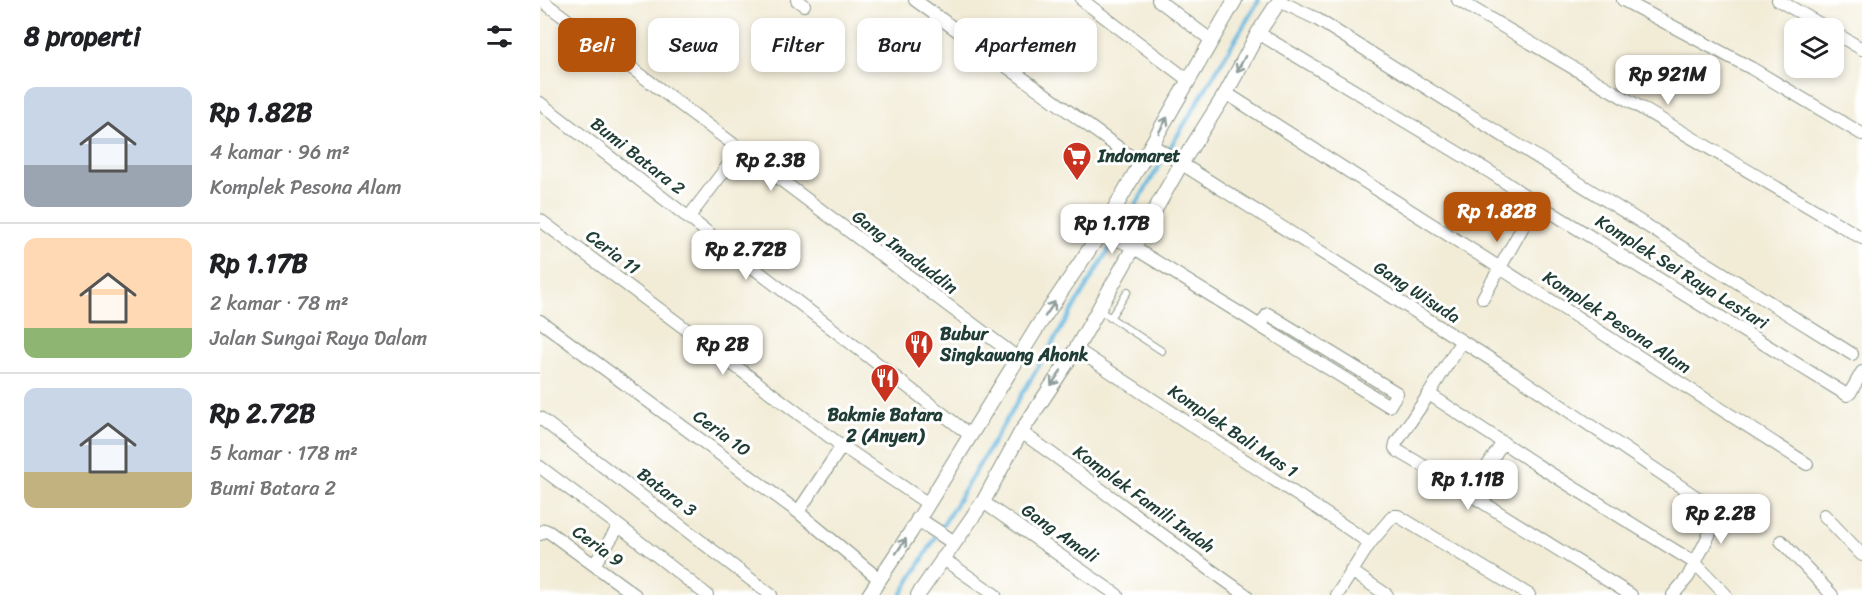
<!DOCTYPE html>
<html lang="id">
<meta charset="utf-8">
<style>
:root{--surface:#fff;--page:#f6f6f6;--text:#202124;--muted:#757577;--line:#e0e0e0;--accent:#b45309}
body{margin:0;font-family:Sriracha,sans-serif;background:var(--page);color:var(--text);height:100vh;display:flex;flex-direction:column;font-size:22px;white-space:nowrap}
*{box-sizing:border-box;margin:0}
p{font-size:20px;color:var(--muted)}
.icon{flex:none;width:33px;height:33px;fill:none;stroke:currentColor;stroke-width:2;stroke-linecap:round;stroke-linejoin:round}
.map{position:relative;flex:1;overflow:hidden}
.sheet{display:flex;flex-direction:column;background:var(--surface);width:540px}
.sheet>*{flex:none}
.banner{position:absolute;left:18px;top:18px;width:570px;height:54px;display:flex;gap:12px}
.controls{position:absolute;left:1244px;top:18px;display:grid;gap:12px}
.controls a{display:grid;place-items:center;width:60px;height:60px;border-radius:12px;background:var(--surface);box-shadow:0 3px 9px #0003;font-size:30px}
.price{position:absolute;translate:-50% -51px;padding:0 14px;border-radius:12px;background:#fff;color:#222;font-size:20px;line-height:39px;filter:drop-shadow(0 2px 3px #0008)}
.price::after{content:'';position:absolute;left:50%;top:36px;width:18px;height:14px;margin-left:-9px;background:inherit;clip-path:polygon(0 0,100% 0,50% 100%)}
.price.active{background:var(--accent);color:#fff}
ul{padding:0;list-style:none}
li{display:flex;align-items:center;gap:18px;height:150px;padding:0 24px}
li+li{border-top:2px solid var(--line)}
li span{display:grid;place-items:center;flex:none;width:168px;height:120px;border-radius:12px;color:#555}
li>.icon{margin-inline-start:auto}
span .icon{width:72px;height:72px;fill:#fffc;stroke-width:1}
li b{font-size:26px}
h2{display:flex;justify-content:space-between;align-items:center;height:72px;padding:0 24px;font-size:26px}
.pill{padding:0 21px;border-radius:12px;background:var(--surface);box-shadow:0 3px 9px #0003;font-size:21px;line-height:54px}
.pill.active{background:var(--accent);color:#fff}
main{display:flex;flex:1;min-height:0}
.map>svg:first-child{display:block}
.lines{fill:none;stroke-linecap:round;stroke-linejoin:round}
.stream{stroke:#64b7df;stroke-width:4}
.service-casing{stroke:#889486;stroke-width:8}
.minor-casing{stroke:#889486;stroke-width:14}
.tertiary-casing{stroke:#889486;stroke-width:16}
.service{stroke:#fff;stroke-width:6}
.minor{stroke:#fff;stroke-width:12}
.tertiary{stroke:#fff;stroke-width:14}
.oneway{stroke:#8f9e9a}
.labels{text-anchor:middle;stroke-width:6;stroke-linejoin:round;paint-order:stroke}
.street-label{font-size:18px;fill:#1f3d34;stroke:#fff}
.poi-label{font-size:18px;font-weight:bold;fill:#1f3d34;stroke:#fff;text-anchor:start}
</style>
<main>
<section class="sheet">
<h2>8 properti<svg class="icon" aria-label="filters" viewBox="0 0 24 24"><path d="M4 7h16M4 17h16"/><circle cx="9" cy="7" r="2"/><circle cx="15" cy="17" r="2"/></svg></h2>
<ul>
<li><span style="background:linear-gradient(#c9d6e8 65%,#9aa5b1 0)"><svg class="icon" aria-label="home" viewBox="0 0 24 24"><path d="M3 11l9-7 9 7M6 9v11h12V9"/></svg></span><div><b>Rp 1.82B</b><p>4 kamar · 96 m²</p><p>Komplek Pesona Alam</p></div></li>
<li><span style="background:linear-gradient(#ffd9b3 75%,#8fb573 0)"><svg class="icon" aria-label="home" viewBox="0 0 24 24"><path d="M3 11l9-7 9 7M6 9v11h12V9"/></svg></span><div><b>Rp 1.17B</b><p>2 kamar · 78 m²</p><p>Jalan Sungai Raya Dalam</p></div></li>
<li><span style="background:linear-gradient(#c9d6e8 70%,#c2b280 0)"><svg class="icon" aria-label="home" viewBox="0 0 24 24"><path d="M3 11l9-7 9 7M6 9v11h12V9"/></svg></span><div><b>Rp 2.72B</b><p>5 kamar · 178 m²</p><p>Bumi Batara 2</p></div></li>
</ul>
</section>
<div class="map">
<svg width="1322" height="595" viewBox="0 0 1322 595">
<rect width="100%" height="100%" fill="#fff"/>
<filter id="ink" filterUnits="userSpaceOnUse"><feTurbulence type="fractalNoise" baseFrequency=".0167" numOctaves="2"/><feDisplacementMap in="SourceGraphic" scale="12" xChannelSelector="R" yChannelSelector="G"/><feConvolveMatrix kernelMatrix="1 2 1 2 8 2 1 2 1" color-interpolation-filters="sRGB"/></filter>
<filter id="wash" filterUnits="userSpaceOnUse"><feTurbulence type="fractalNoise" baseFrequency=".008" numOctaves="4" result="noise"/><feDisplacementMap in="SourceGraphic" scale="24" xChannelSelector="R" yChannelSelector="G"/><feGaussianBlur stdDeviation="1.35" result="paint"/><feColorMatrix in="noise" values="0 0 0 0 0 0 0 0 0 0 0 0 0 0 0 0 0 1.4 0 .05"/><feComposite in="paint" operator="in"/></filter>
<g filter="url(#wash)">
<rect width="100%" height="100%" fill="#f2ecd7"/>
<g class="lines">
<path class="stream" d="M361 595 719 0"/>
</g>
</g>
<g filter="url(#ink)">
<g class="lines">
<g class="service-casing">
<path id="service" d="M559 310 622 351
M570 318 588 291"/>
</g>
<g class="minor-casing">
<path id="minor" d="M1 0 478 358
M257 0 264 5
M375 0 601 164
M542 0 648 80
M618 0 671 40
M918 0 1322 238
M1083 0 1211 68 1322 134
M1238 0 1287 28
M739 1 775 18 1312 354
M1293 32 1322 49
M718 33 950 172 996 203 1307 395 1310 393 1322 372
M686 93 1267 464
M0 103 430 435
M612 145 974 374 1180 513 1148 577 1133 595
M148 218 200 150
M0 220 302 446 387 503
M561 232 591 246 706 317 720 326 849 406 857 393 728 314 720 326
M943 298 996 203
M0 321 258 512 339 579
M921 342 889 394 997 465 1155 563 1186 595
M536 349 830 543
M889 394 856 443 855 448 858 451 894 472 1091 595
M0 418 231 595
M481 432C557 485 630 542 706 595
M0 467 79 526
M929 494 963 442
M443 502 577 595
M258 512 302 446
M1284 515 1322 555
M0 534 5 530 9 532 95 595
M1241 541 1292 595
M402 558 455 595
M54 565 79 526 167 595
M811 571 847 595
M797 595 830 543 853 516H858L989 595"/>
</g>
<g class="tertiary-casing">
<path id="tertiary" d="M378 519 413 542
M329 595 370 533 498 326 561 232 695 0
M378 595 443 502 481 432 536 349 641 164 686 93 718 33 740 0"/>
</g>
<use href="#service" class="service"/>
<use href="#minor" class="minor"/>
<use href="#tertiary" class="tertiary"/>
</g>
<defs><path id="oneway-shaft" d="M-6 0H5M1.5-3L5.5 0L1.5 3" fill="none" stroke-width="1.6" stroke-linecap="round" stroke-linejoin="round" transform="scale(1.5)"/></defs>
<g class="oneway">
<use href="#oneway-shaft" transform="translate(701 64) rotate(118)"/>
<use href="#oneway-shaft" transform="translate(623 125) rotate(-61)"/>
<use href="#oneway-shaft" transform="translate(510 309) rotate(-56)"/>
<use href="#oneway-shaft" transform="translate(516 378) rotate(124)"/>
<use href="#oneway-shaft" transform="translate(361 546) rotate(-56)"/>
</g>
</g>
<defs>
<g id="supermarket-pin" transform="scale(1.5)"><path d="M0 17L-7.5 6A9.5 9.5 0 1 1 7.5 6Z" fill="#c8321e" stroke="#fff"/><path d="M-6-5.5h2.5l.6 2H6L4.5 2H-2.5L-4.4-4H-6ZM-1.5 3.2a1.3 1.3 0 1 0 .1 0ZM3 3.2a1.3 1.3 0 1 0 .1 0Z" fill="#fff"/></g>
<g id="restaurant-pin" transform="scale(1.5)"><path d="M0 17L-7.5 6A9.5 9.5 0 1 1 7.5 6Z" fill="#c8321e" stroke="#fff"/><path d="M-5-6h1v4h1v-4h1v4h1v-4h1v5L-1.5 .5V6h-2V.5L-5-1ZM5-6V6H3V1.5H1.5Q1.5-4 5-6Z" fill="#fff"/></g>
</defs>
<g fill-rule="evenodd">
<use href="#supermarket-pin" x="537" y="156"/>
<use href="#restaurant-pin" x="379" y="344"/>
<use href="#restaurant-pin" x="345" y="378"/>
</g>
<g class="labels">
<g class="street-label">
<text transform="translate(98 156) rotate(38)" y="6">Bumi Batara 2</text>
<text transform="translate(73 252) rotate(37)" y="6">Ceria 11</text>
<text transform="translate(365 252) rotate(37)" y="6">Gang Imaduddin</text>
<text transform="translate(1142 272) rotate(32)" y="6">Komplek Sei Raya Lestari</text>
<text transform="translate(877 292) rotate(33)" y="6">Gang Wisuda</text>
<text transform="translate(1077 322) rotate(33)" y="6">Komplek Pesona Alam</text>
<text transform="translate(693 431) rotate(34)" y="6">Komplek Bali Mas 1</text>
<text transform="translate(182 433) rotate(36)" y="6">Ceria 10</text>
<text transform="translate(127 492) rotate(37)" y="6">Batara 3</text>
<text transform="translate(604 499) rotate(36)" y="6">Komplek Famili Indah</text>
<text transform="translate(520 533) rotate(35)" y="6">Gang Amali</text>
<text transform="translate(58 546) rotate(36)" y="6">Ceria 9</text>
</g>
<g class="poi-label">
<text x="558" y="162">Indomaret</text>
<text x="400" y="340">Bubur<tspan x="400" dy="21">Singkawang Ahonk</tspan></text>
<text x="345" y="421" text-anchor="middle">Bakmie Batara<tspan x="345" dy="21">2 (Anyen)</tspan></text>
</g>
</g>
</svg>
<div class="controls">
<a><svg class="icon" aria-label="layers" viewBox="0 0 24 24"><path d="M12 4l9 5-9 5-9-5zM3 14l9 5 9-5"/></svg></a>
</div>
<b class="price" style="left:1128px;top:106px">Rp 921M</b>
<b class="price" style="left:231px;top:192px">Rp 2.3B</b>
<b class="price active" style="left:957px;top:243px">Rp 1.82B</b>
<b class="price" style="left:572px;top:255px">Rp 1.17B</b>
<b class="price" style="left:206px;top:281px">Rp 2.72B</b>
<b class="price" style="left:183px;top:376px">Rp 2B</b>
<b class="price" style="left:928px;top:511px">Rp 1.11B</b>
<b class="price" style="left:1181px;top:545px">Rp 2.2B</b>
<div class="banner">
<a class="pill active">Beli</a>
<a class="pill">Sewa</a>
<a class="pill">Filter</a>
<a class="pill">Baru</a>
<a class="pill">Apartemen</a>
</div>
</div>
</main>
